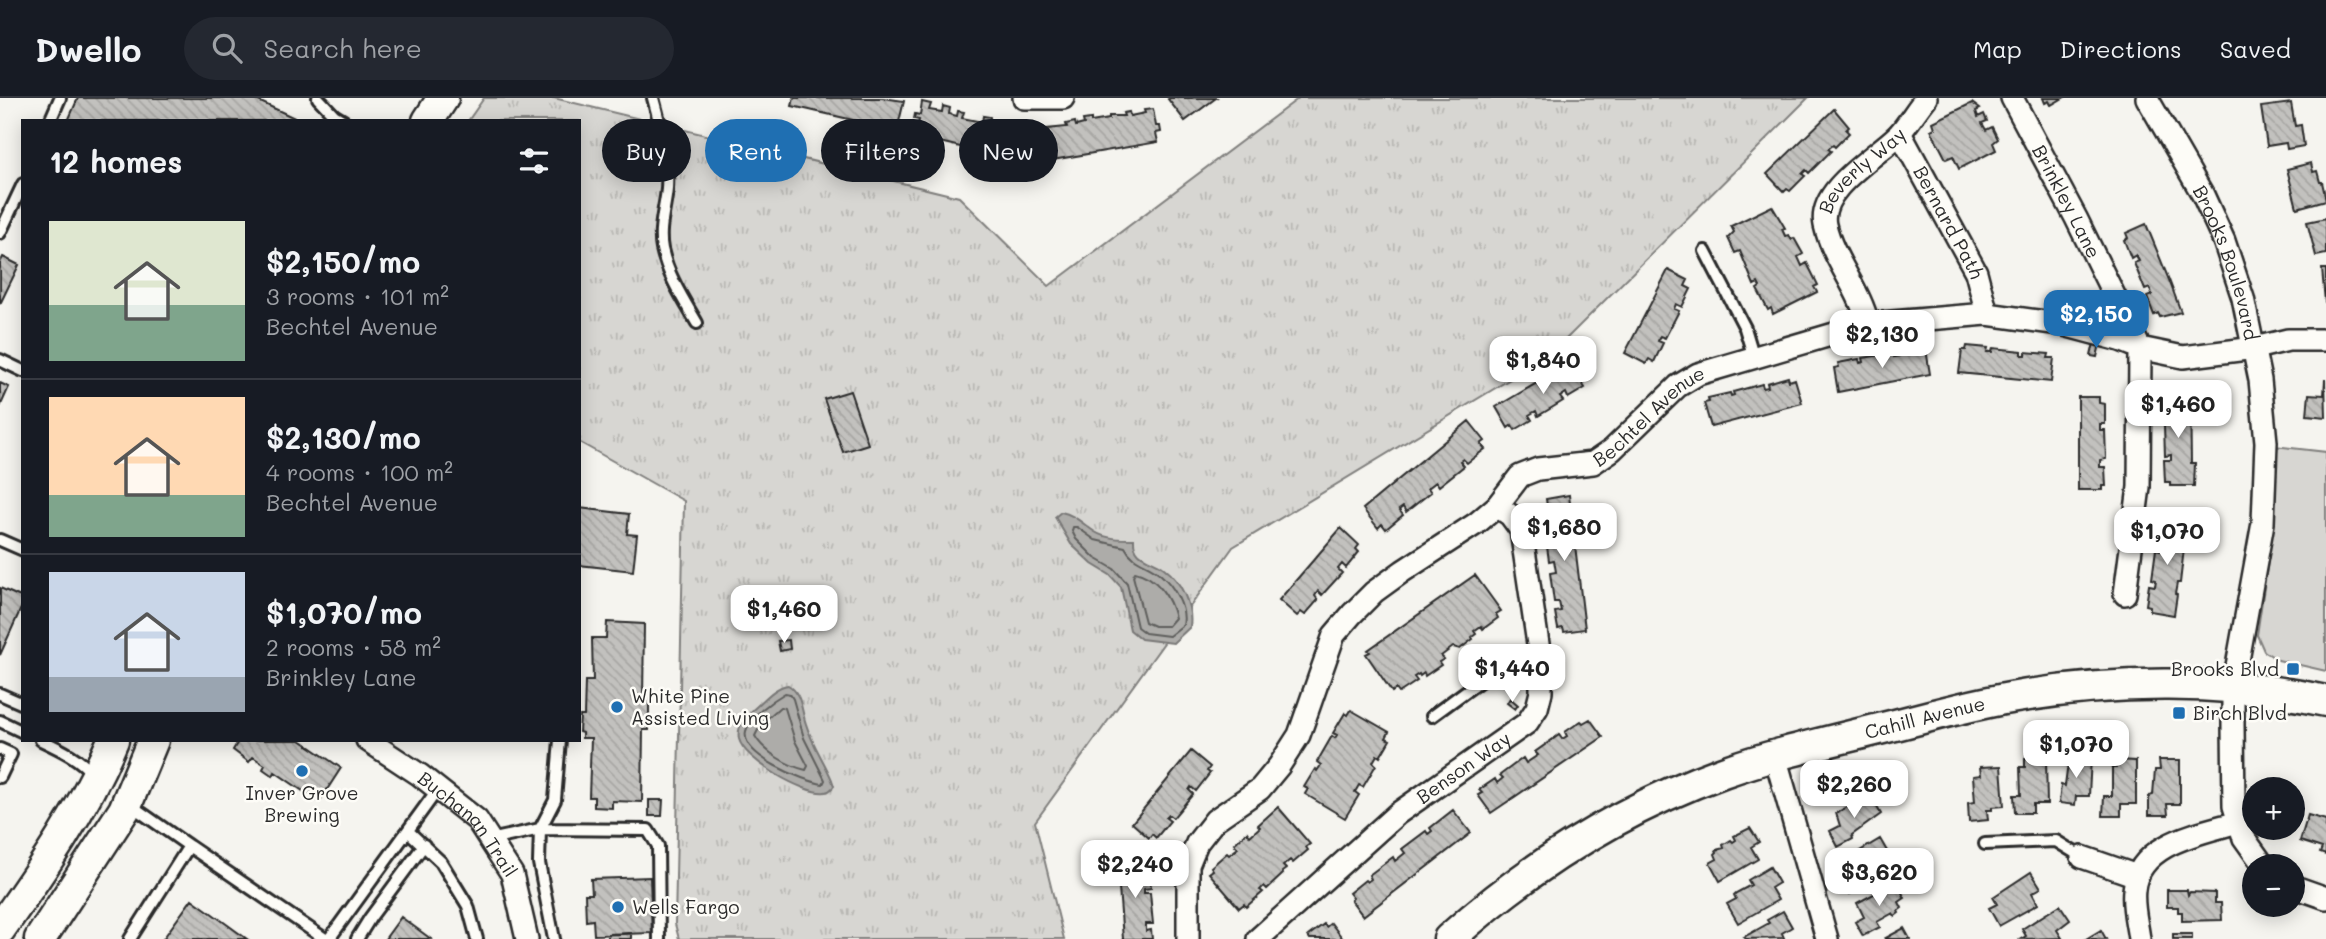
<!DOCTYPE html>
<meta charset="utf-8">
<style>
:root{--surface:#171b24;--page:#242831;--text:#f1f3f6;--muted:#9ea1a6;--line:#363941;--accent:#1f6fb2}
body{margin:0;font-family:Mali,sans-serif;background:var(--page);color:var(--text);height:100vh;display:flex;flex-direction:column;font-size:26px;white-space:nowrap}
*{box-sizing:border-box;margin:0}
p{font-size:23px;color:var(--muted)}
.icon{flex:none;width:38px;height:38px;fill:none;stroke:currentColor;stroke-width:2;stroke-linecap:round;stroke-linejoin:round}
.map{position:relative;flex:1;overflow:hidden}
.side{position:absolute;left:21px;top:21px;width:560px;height:623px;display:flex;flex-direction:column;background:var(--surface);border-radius:0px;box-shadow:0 4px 18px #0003}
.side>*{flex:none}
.banner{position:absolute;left:602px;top:21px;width:665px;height:63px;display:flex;gap:14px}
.fabs{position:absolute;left:2242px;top:679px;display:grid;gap:14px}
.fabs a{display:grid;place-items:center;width:63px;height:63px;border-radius:50%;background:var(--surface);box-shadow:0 4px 18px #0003;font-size:35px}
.price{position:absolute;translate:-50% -60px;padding:0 16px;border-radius:14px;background:#fff;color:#222;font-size:23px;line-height:46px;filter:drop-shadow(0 2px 4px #0008)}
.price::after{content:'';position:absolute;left:50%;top:42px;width:21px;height:16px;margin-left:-10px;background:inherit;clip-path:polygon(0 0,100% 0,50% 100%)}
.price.selected{background:var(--accent);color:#fff}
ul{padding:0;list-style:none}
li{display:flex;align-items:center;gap:21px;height:175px;padding:0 28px}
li+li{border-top:2px solid var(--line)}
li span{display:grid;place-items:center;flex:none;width:196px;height:140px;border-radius:0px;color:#555}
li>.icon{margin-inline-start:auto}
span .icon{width:84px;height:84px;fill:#fffc;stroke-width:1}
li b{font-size:30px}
h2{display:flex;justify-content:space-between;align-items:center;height:84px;padding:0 28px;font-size:30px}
.pill{padding:0 24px;border-radius:32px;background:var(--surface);box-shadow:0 4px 18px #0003;font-size:24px;line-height:63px}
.pill.selected{background:var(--accent);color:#fff}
header{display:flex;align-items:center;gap:42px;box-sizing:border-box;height:98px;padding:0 35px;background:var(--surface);border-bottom:2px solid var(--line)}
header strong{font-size:33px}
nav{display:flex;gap:38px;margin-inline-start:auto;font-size:24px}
.search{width:490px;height:63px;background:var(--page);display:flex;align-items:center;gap:18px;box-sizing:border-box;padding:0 24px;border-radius:38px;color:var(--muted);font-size:26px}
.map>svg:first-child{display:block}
.grass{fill:url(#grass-tufts);stroke:#81807e;stroke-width:2}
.park{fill:#d7d6d2;stroke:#81807e;stroke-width:2}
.water{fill:#adaca9;stroke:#797877;stroke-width:2}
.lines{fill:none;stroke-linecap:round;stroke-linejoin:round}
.shore{stroke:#5f5f5d;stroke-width:2}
.building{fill:url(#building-back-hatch);stroke:#2b2b2b;stroke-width:2}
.lane-casing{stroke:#2b2b2b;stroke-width:16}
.street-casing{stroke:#2b2b2b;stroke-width:26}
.secondary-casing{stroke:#2b2b2b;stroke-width:35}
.lane{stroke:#fdfcf7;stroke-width:10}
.street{stroke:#fdfcf7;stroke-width:21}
.secondary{stroke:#fdfcf7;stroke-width:30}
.poi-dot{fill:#1f6fb2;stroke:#fdfcf7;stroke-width:2.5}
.labels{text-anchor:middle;stroke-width:5;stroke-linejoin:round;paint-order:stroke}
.street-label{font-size:19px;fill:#2b2b2b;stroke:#fdfcf7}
.poi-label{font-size:19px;fill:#2b2b2b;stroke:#fdfcf7;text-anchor:start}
</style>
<header>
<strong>Dwello</strong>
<div class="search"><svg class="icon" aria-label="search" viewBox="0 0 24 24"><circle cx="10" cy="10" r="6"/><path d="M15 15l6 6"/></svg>Search here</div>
<nav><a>Map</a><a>Directions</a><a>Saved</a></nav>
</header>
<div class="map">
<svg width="2326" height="841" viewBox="0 0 2326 841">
<defs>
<pattern id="grass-tufts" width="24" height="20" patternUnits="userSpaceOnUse" patternTransform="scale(1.75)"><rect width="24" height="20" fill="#d7d6d2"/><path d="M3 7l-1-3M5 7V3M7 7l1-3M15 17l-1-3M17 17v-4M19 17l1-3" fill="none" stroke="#b9b8b4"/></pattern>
<pattern id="building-back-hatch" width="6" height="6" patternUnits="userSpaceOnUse" patternTransform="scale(1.75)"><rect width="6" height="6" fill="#c2c1be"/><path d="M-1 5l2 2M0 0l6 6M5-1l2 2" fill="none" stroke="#a7a6a3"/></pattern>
</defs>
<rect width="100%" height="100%" fill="#f5f4ef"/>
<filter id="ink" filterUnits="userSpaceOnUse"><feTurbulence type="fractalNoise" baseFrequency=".0143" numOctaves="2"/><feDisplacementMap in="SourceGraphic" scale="14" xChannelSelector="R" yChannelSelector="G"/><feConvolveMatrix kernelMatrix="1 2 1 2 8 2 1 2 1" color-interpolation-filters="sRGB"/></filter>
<g filter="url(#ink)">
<path class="grass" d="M484 0H554L959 99 1049 188 1299 0H1808L1550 257 1233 449 1035 724 1064 841H679L675 826 684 403 579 344V23H468Z"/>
<path class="park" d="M2274 348 2326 354V573L2278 562 2264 553 2257 537 2272 436 2276 372Z"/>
<path class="water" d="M1061 414C1074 416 1084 427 1095 434 1106 441 1121 441 1134 441 1133 461 1151 460 1164 470 1181 483 1193 508 1190 529L1173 545 1141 541 1130 532 1121 489 1110 477 1092 466 1071 446 1055 419Z
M788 587C802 595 801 612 806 626 812 646 824 663 832 682L834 688C831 691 830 694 825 694 805 697 744 662 739 641 736 627 748 616 757 608 766 600 775 589 788 587Z"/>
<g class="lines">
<path class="shore" d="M1073 429H1077L1095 442 1125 449C1133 465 1148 465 1160 476 1174 488 1187 510 1183 527L1169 538 1145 535 1137 529 1127 485 1114 471 1095 460 1076 441 1072 433Z
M1135 474C1157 479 1170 499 1175 520L1168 528H1154L1145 524 1133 478Z
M785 595 790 596 793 601 804 640 825 682 823 686C804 683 740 658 746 633 750 618 773 602 785 595Z
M780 609 785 610 795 643 808 668 806 672C788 668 764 654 755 638L761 626Z"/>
</g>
<path class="building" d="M78 0H252L301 23H68Z
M794 0H883L904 3 897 32 792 8Z
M1170 0H1216L1185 23 1168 1Z
M2043 0H2063L2051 7 2049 3 2045 5Z
M922 4 931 6 929 12 942 14 943 8 950 10 949 16 957 18 958 13 964 14 962 20 982 24 983 18 990 19V24L1004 25 1003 31 1019 34 1020 30 1028 32 1022 64 915 38 919 22 914 21 915 16 920 17Z
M1972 5 1980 11 1976 13 1978 19 1984 16 1987 23 1982 25 1986 32 1992 29 1998 41 1993 45 1996 52 1959 71 1953 58 1946 61 1931 32 1935 30 1933 24Z
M2291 5 2295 28 2301 27 2304 48 2287 51 2286 45 2267 48 2261 9Z
M1153 11 1156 28H1160L1161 34 1156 35 1158 44 1052 62 1047 31 1067 29 1066 26 1075 24 1076 28 1084 26 1083 22 1091 21V24L1109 21V18H1124L1123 15 1129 14 1130 18 1145 15 1144 12Z
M1834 11 1849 29 1846 32 1849 35 1835 49 1833 47 1828 51 1831 53 1809 75 1806 72 1802 76 1805 78 1790 93 1787 91 1784 94 1767 76Z
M2311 65 2313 74 2317 73 2320 84H2322L2326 102 2297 110 2287 71Z
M1772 108 1785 130 1782 131 1785 138 1789 137 1791 141 1794 140 1803 156 1798 159 1802 168 1807 165 1818 187 1814 189 1817 194 1773 216 1771 210 1768 212 1757 191 1760 189 1758 185 1754 187 1740 153 1735 155 1728 140 1734 134 1731 128Z
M2326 120V156L2316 158 2307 124Z
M2146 126 2169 182 2181 214 2160 219 2158 215 2154 217 2147 199 2152 197 2150 190 2145 192 2134 165 2139 163 2136 157 2131 160 2124 142 2128 140 2126 135Z
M3 159 19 167 0 206V165Z
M2322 171H2326V204H2325Z
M1668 172 1688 182 1685 188 1691 191 1682 209 1676 206 1674 211 1679 213 1665 240 1660 238 1658 243 1663 245 1654 264 1649 261 1646 266 1625 255Z
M2094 245 2100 246 2097 259 2091 258Z
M1967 248 1988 250 1987 254H1992L1993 250 2022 253V257H2026V254L2049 256 2048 260H2054L2051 284 1959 275 1962 252H1966Z
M1919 250 1920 252 1926 251 1930 276 1838 294 1834 270 1839 269 1838 265 1859 261 1860 265 1864 264 1863 260 1893 255 1894 259 1899 258 1898 254Z
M1576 262 1587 281 1582 285 1585 290 1568 300 1566 295 1560 299 1563 303 1538 318 1536 313 1529 317 1532 322 1515 332 1512 327 1508 330 1496 309Z
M1788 279 1789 283 1795 281 1802 305 1711 329 1704 305 1709 304 1708 300 1730 295 1731 298 1734 297 1733 294 1762 286 1763 290 1768 289 1767 285Z
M2325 281 2326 319 2307 317 2309 296 2324 297Z
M0 285 9 289 0 309Z
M850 293 868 346 843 354 824 301Z
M2168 293H2190L2191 365H2195L2194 388H2170V384H2165L2164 362H2171V357L2165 358 2164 327H2169V321H2164L2163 301 2169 300Z
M2078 299H2099V305L2105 306V326H2100V332H2105L2106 361 2100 362V369H2105L2106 388H2102V392H2078Z
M1469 323 1485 343 1481 346 1485 351 1467 365 1463 361 1460 363 1464 368 1439 388 1436 384 1428 390 1431 394 1406 414 1403 409 1399 412 1403 417 1386 431 1382 426 1378 430 1363 411Z
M1569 397 1585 531 1564 534 1563 530 1558 531 1555 514 1561 513 1559 504H1554L1550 475 1556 474 1554 462 1549 463 1545 434 1551 433 1550 427 1544 428 1541 407 1547 408 1546 401Z
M579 410 629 416 627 436 637 437 633 473 579 467Z
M2165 421 2187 424 2180 485H2177L2175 496 2177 497 2174 517 2150 513V508L2146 507 2149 487 2155 488 2156 482 2152 481 2156 451 2161 452V448L2156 447 2159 427 2165 426Z
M1341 430 1359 447 1356 451 1359 454 1346 470 1342 466 1338 471 1342 475 1322 497 1318 493 1315 498 1318 502 1305 517 1301 514 1297 518 1279 502Z
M1475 477 1501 513 1496 516 1498 520 1483 531 1481 528 1474 533 1476 536 1472 539 1473 541 1460 551 1453 549 1441 558 1444 561 1439 564 1441 567 1425 578 1424 575 1420 578 1419 576 1414 579 1417 583 1399 595 1396 591 1392 594 1366 556 1370 554 1368 552Z
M0 490 23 500V506L0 557Z
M607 524 644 526 643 601H649V632H643L642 704 612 703V710L594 709V699H589L591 640H582V635L579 634 580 618H584L585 583H593L592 540H606Z
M789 542 790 551 780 553 778 543Z
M1510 600 1518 607 1515 611 1507 605Z
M1351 612 1389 634 1386 640 1390 642 1380 659 1377 657 1373 664 1376 667 1363 689 1359 687 1355 694 1359 697 1345 720 1305 696 1308 691 1304 689 1315 671 1317 673 1321 667 1317 664 1332 638 1335 640 1337 637 1333 635 1345 615 1348 617Z
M1590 621 1603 639 1491 715 1478 697 1482 695 1479 692 1495 681 1497 685 1503 680 1500 677 1523 660 1526 665 1538 657 1535 654 1559 637 1562 641 1567 638 1565 634 1581 623 1583 625Z
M239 642H300L341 670 319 704 275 674 273 678 263 671 265 667 253 659 249 664 233 652Z
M1191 653 1210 669 1207 673 1210 675 1196 693 1191 689 1189 692 1193 696 1173 720 1169 717 1166 720 1170 723 1156 740 1152 736 1149 740 1132 725Z
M2069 658 2091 659 2089 698H2076L2075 707 2059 705 2061 687 2065 688Z
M2025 661H2046L2047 706H2033V715H2015L2014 697H2021L2020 669H2025Z
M2116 662 2136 663V706H2121V718H2103L2104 698H2112V670H2116Z
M2159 662H2180V706H2167L2168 717H2149V698L2153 697 2155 672H2160Z
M2001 668 2004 708 1992 709V712H1987L1988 722 1969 724 1968 705 1975 704 1973 678 1981 677 1980 669Z
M1870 697 1881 716 1852 737 1853 741 1838 749 1830 733 1840 728 1836 715Z
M649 702H663L662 718H649Z
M1278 709 1310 746 1306 749 1308 752 1293 765 1290 762 1283 768 1286 771 1282 774 1283 776 1267 791 1264 788 1260 792 1263 794 1246 809 1244 806 1239 810 1209 775 1213 772 1211 769 1227 755 1229 757 1238 750 1234 746 1247 734 1250 738 1260 729 1258 727Z
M1453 712 1471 735 1363 818 1351 802 1353 800 1349 795 1365 782 1367 784 1371 781 1369 777 1393 759 1395 763 1405 755 1402 751 1426 733 1428 736 1432 733 1430 730Z
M2308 717 2326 722V757L2320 755 2322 750 2300 743Z
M1750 730 1759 744 1751 749 1758 761 1720 783 1710 765 1717 761 1715 756 1717 754 1716 752 1724 750 1723 747 1731 742 1733 744 1736 742 1734 738Z
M1880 741 1891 760 1863 779 1867 786 1850 796 1841 781 1850 776 1843 763Z
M1143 762V769L1149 768 1151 790 1144 791V795H1150L1153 826H1146V833L1151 832 1152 841H1123L1117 764Z
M1770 769 1779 785 1771 790 1778 802 1738 825 1727 806 1736 801 1734 797 1736 795 1751 787 1748 782Z
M2031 774 2041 790 2032 795 2038 806 1999 828 1989 810 1997 806 1993 799Z
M650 779 652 835 594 837 593 822 586 823 585 796H592L591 781Z
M1896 784 1905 800 1899 804 1902 810 1898 813 1899 815 1895 818 1893 815 1877 824 1880 829 1863 838 1855 824 1864 819 1857 805Z
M2167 792H2187L2188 797 2190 794 2215 795V805H2221L2222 822 2182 823V814H2178V809H2167Z
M192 801 247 841H163Z
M2060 807 2070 822 2057 832 2062 840 2021 841 2026 838 2022 831Z
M1783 813 1792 829 1782 835 1784 840 1746 841 1744 839 1769 825 1767 822Z
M401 819 431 841H385Z
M1331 825 1343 841H1310L1308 838 1324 826 1326 829Z
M1904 830 1910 841H1884Z
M2101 832 2106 841H2086Z
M631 835V841H608V836Z
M2173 836H2192V841H2173Z"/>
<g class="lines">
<g class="lane-casing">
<path id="lane" d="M318 0 334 17 344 23
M653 0C661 29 669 61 667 91 665 111 658 131 662 151 668 178 683 201 697 225
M50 23 60 0
M0 135 23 86
M1705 153 1745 230 1754 260
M0 262 23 273
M0 442 23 452
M0 596 23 606
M1432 618 1480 583 1494 575 1541 569
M0 623 23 634
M41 642C62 652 79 660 94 677
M0 651 11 656 0 679
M129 706 189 748 130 841
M408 733 441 764 468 808 477 841
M490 742 540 731 555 702 560 642
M1985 746 2056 743 2082 759
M189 748 325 841
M329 841 438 691
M357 841 370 820 424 747
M554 841 539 765 540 731 648 732 658 748 659 841"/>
</g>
<g class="street-casing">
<g id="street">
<path d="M1024 0H1063"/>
<path id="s1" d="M2012 0 2076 120 2140 250 2139 389 2125 496"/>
<path id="s2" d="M2147 0 2203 97 2224 143 2243 200 2260 282 2266 344 2263 425 2233 590V627L2234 708 2244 740 2264 768"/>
<path id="s3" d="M1900 35 1976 174 1987 216"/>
<path id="s4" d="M1868 226C1860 191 1833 162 1825 127 1817 91 1878 58 1900 35 1909 24 1917 11 1926 0"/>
<path id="s5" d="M367 642 420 677 477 722 512 776 527 841"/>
<path d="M1775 658 1827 841"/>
<path d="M2082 759 2137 778"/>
<path d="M2292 788 2326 800"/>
<path id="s6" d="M1188 841V767L1197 745 1215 722 1260 691 1279 668 1299 637 1334 537 1352 516 1374 494 1403 473 1477 425 1497 408 1520 378 1538 371 1593 365 1612 352 1678 288 1698 276 1868 226 1987 216 2060 226 2120 242 2140 250 2183 259 2255 250 2288 242H2326"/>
<path id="s7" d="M1258 841 1397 716 1527 625 1537 610 1541 594V566L1521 432 1510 417 1497 408"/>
<path d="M2139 841C2137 825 2132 808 2134 792 2138 745 2201 735 2238 724"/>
</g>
</g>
<g class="secondary-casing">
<g id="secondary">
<path d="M428 23 443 0"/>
<path d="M0 831C43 770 84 711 113 642"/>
<path d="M40 841 124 712 153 642"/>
<path id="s8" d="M1449 841C1530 768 1621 711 1723 674 1776 655 1832 643 1887 629 1928 619 1968 607 2010 600 2113 582 2223 581 2326 603"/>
</g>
</g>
<use href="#lane" class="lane"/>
<use href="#street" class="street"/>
<use href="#secondary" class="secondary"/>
</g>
</g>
<g class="poi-dot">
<rect x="2286" y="564" width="14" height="14" rx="3.5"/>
<circle cx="617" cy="609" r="7"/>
<rect x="2172" y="608" width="14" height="14" rx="3.5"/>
<circle cx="302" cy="673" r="7"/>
<circle cx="618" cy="809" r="7"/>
</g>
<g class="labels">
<g class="street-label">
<text dy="7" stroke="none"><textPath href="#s4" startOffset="178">Beverly Way</textPath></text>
<text dy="7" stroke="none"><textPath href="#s1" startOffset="117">Brinkley Lane</textPath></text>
<text dy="7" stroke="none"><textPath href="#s3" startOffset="102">Bernard Path</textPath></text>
<text dy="7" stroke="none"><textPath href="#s2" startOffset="184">Brooks Boulevard</textPath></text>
<text dy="7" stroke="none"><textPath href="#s6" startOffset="749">Bechtel Avenue</textPath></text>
<text dy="7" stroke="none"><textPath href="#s8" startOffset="532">Cahill Avenue</textPath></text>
<text dy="7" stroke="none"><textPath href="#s7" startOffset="268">Benson Way</textPath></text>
<text dy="7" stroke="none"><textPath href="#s5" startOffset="133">Buchanan Trail</textPath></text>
</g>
<g class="poi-label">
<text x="2279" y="578" text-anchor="end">Brooks Blvd</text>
<text x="631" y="605">White Pine<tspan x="631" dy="22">Assisted Living</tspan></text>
<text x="2193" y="622">Birch Blvd</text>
<text x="302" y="702" text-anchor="middle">Inver Grove<tspan x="302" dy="22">Brewing</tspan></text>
<text x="632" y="816">Wells Fargo</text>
</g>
</g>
</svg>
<div class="fabs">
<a>+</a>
<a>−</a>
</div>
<b class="price selected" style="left:2096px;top:252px">$2,150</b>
<b class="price" style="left:1882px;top:272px">$2,130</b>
<b class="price" style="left:1543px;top:298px">$1,840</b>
<b class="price" style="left:2178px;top:342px">$1,460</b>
<b class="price" style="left:1564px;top:465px">$1,680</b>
<b class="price" style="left:2167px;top:469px">$1,070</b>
<b class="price" style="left:784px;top:547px">$1,460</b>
<b class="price" style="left:1512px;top:606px">$1,440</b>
<b class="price" style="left:2076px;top:682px">$1,070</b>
<b class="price" style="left:1854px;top:722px">$2,260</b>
<b class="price" style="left:1135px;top:802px">$2,240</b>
<b class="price" style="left:1879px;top:810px">$3,620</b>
<div class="banner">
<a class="pill">Buy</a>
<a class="pill selected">Rent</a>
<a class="pill">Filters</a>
<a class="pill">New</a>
</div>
<section class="side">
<h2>12 homes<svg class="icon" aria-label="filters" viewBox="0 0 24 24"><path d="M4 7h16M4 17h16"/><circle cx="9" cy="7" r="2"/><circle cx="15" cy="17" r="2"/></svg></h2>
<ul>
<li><span style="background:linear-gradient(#dfe7d0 60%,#7fa58c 0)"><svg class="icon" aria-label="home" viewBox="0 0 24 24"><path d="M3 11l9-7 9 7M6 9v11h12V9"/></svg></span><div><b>$2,150/mo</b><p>3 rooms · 101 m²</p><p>Bechtel Avenue</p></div></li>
<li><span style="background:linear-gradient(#ffd9b3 70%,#7fa58c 0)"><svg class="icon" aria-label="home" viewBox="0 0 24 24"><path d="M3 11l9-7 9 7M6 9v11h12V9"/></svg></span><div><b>$2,130/mo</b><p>4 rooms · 100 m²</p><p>Bechtel Avenue</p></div></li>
<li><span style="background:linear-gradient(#c9d6e8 75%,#9aa5b1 0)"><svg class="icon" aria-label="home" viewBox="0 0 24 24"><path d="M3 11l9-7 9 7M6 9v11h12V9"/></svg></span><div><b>$1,070/mo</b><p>2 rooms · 58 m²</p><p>Brinkley Lane</p></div></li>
</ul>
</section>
</div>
